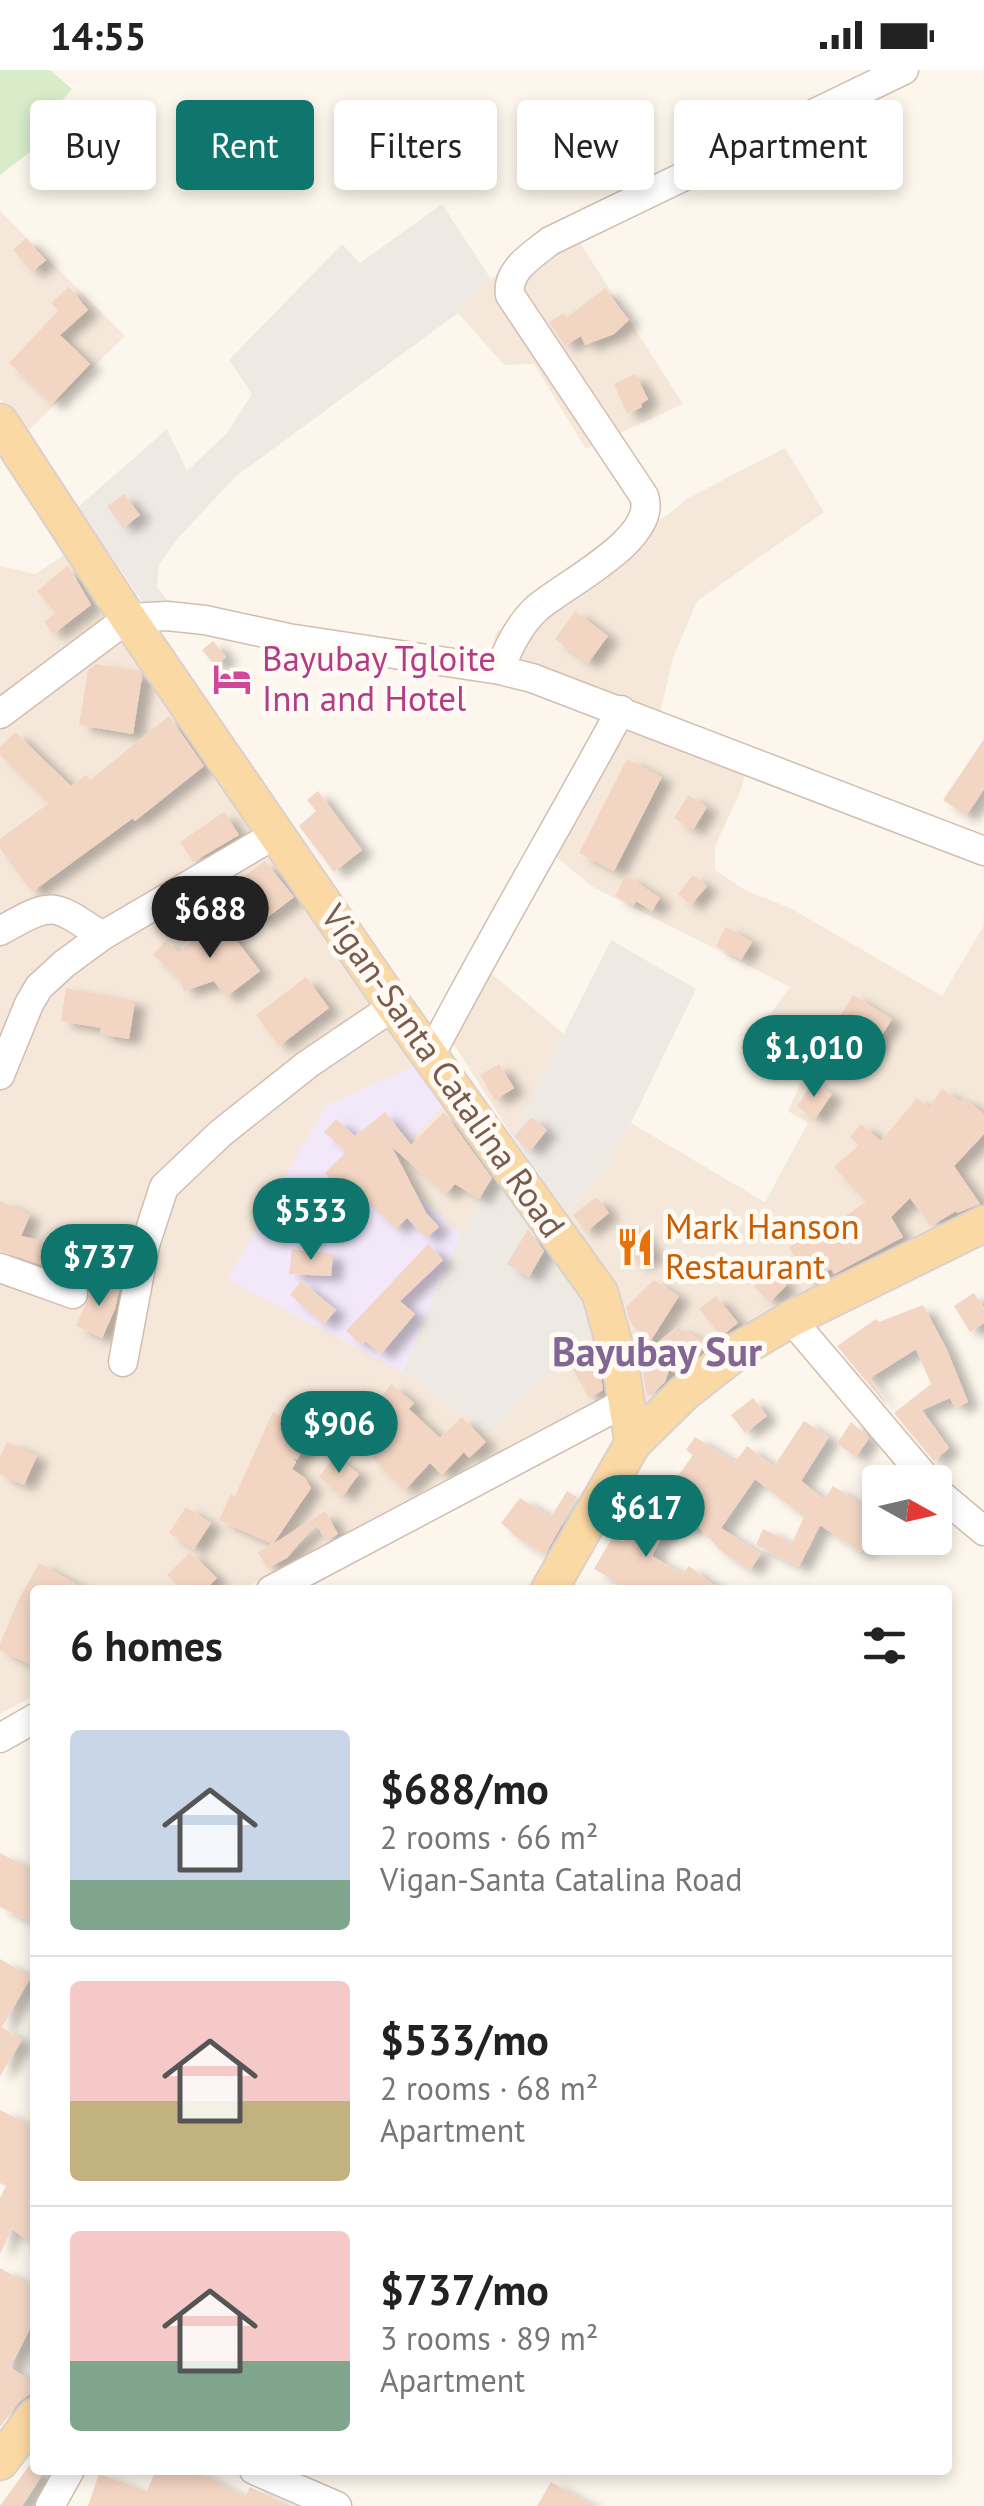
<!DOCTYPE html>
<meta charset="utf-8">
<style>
:root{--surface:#fff;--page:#f6f6f6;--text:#222;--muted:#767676;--line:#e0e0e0;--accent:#0f766e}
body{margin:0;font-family:"PT Sans",sans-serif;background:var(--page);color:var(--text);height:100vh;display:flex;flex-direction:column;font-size:38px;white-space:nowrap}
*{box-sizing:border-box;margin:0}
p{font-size:32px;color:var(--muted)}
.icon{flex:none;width:55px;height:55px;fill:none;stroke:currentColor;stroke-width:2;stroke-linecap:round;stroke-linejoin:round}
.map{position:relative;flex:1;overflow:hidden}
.details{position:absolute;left:30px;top:1515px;width:922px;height:890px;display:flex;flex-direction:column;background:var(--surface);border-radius:10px;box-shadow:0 5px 15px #0003}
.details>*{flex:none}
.banner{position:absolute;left:30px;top:30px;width:925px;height:90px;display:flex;gap:20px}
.needle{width:65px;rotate:98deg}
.controls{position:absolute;left:862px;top:1395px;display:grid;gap:20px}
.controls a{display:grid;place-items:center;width:90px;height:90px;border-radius:10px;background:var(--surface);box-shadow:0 5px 15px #0003;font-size:50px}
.price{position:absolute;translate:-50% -85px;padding:0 22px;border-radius:35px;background:var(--accent);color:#fff;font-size:32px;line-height:65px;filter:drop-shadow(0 2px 5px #0008)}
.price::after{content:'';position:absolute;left:50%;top:60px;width:30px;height:22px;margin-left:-15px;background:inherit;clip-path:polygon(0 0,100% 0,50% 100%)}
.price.current{background:#222;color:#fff}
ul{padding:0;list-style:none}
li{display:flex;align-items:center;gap:30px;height:250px;padding:0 40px}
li+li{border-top:2px solid var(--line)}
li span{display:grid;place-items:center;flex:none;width:280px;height:200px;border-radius:10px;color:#555}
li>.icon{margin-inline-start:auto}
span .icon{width:120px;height:120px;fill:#fffc;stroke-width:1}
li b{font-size:42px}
h2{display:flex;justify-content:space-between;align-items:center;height:120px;padding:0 40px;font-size:42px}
.pill{padding:0 35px;border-radius:10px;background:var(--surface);box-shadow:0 5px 15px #0003;font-size:35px;line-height:90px}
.pill.current{background:var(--accent);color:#fff}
.status{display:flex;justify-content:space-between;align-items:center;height:70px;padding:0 50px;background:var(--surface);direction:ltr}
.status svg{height:28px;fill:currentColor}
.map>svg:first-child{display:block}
.residential{fill:#f5e8da}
.industrial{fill:#efe9e4}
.education{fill:#f3e8fa}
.green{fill:#d8ecc9}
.building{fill:#f3d5c3;filter:url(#shadow)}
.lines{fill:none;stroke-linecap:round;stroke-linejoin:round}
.minor-casing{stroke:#d1beb0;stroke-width:31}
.major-casing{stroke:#dad1cd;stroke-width:39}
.minor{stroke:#fff;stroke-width:28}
.major{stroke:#fbd9a5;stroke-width:35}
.labels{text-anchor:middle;stroke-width:10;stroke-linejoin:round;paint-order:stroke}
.hotel-label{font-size:35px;fill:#b23c85;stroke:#fffaf3;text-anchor:start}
.street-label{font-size:35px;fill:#7a5c4d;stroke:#fffaf3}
.food-label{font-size:35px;fill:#c56008;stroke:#fffaf3;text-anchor:start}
.quarter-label{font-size:40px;font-weight:bold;fill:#846695;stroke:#fffaf3}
</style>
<div class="status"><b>14:55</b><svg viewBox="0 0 49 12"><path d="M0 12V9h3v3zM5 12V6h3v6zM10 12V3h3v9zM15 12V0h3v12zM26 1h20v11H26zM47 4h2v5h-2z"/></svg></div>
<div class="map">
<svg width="984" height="2436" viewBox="0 0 984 2436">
<defs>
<filter id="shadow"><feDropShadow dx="11" dy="6" stdDeviation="5" flood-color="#0004"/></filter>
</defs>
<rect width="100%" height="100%" fill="#fdf6ec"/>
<path class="residential" d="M0 141 125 266 26 363 0 328Z
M568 154 683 334 586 379 534 294 504 295 458 243 491 209Z
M785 378 824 442 697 531 673 588 659 647 750 680 742 717 715 777V800L745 820 792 839 942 926 984 855V1140L644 1341 610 1220 567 1143 598 1109 631 1053 765 1132 808 1053 788 1041 812 988 761 957 790 917 593 817 539 773 609 646 505 614 490 584 496 563 590 481 666 446 688 428Z
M69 482 425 992 325 1036 402 1302 491 1364 599 1254 610 1327 468 1397 241 1520H35V1625L0 1644V496L35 504Z
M473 888 565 965 512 1066 437 947Z
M453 1026 501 1094 460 1164 384 1095Z"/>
<path class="industrial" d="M442 134 491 209 458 243 235 407 180 466 159 494 157 517 170 534 142 531 78 437 167 359 187 401 227 363 252 324 229 290 342 174 360 193Z
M611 870 696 919 631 1053 598 1109 567 1143 512 1066Z
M501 1094 599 1254 491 1364 402 1302 460 1164Z"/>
<path class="education" d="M425 992 453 1026 385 1095 460 1164 402 1302 228 1209 325 1036Z"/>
<path class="green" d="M0 0H50L72 19 48 46 60 59 0 105Z"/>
<path class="building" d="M26 168 46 190 32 202 13 180Z
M69 217 88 240 60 265 90 294 52 334 9 293 58 241 51 233Z
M605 218 629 250 614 264 585 275 581 266 565 276 549 252 564 243 566 248Z
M635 304 648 329 641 334 642 337 627 344 614 314Z
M124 424 140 445 123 458 107 436Z
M68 495 91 535 53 564 44 552 55 543 37 521Z
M575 541 608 566 588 593 555 569Z
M213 571 226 587 215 596 202 580Z
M96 594 139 601 142 607 133 664 79 655 88 600Z
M169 646 204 696 135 751 133 748 32 822 0 778V769L49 733 0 685V677L15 662 71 716 86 705 90 710Z
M984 669V719L966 746 943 730Z
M627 689 662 707 614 801 579 783Z
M318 721 362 780 334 802 299 756 316 741 307 730Z
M688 725 707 737 693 760 674 748Z
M224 742 239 765 193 792 180 772Z
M265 791 294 827 260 853 232 815Z
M626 805 660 828 652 841 636 831 633 836 615 826Z
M693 805 707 816 691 835 678 824Z
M221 850 260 901 226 927 214 911 184 921 179 908 153 885 165 871 178 882Z
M726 857 752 872 741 890 716 876Z
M306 907 329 938 279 976 256 945Z
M66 918 135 931 129 969 100 964 101 958 61 951Z
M853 925 892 949 872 981 834 956Z
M499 994 514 1018 495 1030 480 1005Z
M813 1012 832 1024 815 1049 797 1036Z
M942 1019 960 1031 963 1028 984 1044V1064L954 1096 980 1134 957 1143 956 1141 931 1156 910 1128 891 1147 903 1167 834 1204 831 1199 808 1212 789 1177 806 1167 808 1171 866 1132 834 1097 859 1075 850 1067 861 1054 881 1071 917 1028 929 1038Z
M385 1042 411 1075 444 1042 492 1108 479 1129 455 1114 446 1124 392 1077 426 1143 439 1157 426 1168 407 1148 396 1159 356 1121 309 1169 293 1153 333 1112 325 1103 346 1082 324 1062 336 1049 355 1066Z
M531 1047 547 1060 530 1081 514 1067Z
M596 1127 609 1143 586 1162 573 1145Z
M0 1131 30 1145 21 1166 67 1176 61 1201 0 1181Z
M639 1157 654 1185 638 1195 622 1167Z
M528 1159 544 1181 529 1207 507 1194Z
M428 1174 443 1190 400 1231 415 1244 381 1284 365 1271 362 1275 346 1261Z
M292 1179 333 1184 331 1206 289 1204Z
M771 1200 787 1215 770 1232 754 1217Z
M96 1210 119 1220 115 1239 102 1268 76 1256Z
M654 1210 679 1226 641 1286 635 1268 638 1261 630 1252 626 1237Z
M301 1211 336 1240 324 1254 290 1225Z
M974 1223 984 1238V1253L970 1262 954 1236Z
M716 1226 738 1253 721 1266 699 1239Z
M923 1235 947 1280 968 1332 955 1338 950 1328 922 1340 949 1378 934 1391 894 1343 931 1314 916 1279 870 1308 888 1337 837 1276 876 1249 879 1252Z
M677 1257 706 1272 700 1283 675 1303 669 1300 665 1312 650 1326 647 1325 643 1304 653 1276Z
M588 1284 601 1306 603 1320 589 1328 570 1294Z
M391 1314 414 1333 409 1339 440 1368 462 1347 486 1372 469 1388 464 1382 442 1405 430 1393 405 1420 372 1388 396 1363 370 1342Z
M753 1328 767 1346 745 1363 731 1345Z
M273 1342 311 1364 297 1390 293 1387 296 1392 292 1399 305 1408 311 1418 273 1474 325 1441 338 1464 326 1471 316 1454 287 1488 267 1498 258 1482 272 1474 219 1450 231 1424 235 1426Z
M804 1351 829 1367 801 1411 824 1429 833 1416 880 1447V1465L860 1482 820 1455 799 1497 756 1475 763 1459 792 1473 804 1447 755 1409 721 1458 761 1484 750 1500 722 1482 695 1453 691 1461 674 1451 690 1420 675 1410 693 1385 686 1380 695 1367 735 1392 747 1376 774 1396Z
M851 1352 869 1368 856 1387 837 1374Z
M7 1372 37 1386 24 1415 0 1404V1387Z
M335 1386 359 1404 343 1426 319 1407Z
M567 1421 577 1427 545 1485 515 1466 501 1453 520 1428 551 1447Z
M642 1436 670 1451 652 1486 683 1504 689 1496 721 1520H631L594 1499 613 1466 623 1472Z
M186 1437 211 1453 194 1479 169 1463Z
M190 1482 217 1508 205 1520H183L167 1505Z
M39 1493 87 1520H35V1597L0 1580V1574L17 1533Z
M0 1783 35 1801V1854L0 1837Z
M0 1889 31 1907 2 1957 22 1970 0 2006Z
M0 2040 35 2058V2176L12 2159 0 2184V2128L6 2116 0 2113Z
M0 2198 35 2218V2249L10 2298 35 2312V2320L18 2333 0 2357Z
M31 2393 35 2400 44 2402 22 2436H0Z
M156 2400H194L245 2427 250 2417 290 2436H88L99 2404 147 2421Z
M551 2412 594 2436H537Z"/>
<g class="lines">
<g class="minor-casing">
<path id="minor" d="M500 600C508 577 518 556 536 539 564 514 659 469 644 426L510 225C506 200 533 185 550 171L904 0
M0 644 128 548 167 546 205 550 288 568 500 600 532 608 984 781
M0 861C54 831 51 832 102 866
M430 986C491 869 558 756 621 640
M0 1005 29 934 39 917 64 894 102 866 276 764
M0 1198 73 1224
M791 1249 929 1412
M123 1292 145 1175 164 1117 221 1063 308 994 394 936
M935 1420 984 1461
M271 1520 624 1333
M0 1668 35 1648
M254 2400 337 2436
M50 2436 70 2400"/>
</g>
<g class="major-casing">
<path id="major" d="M0 352 128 548 394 936 600 1223 621 1299 633 1373
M549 1520 633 1373 684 1323 739 1280 791 1249 984 1154
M0 2392 35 2346"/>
</g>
<use href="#minor" class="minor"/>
<use href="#major" class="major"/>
</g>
<defs>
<g id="hotel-bare" transform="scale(3)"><path d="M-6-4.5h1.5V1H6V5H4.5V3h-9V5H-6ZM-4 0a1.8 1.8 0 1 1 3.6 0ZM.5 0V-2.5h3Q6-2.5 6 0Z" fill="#d1479c" stroke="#fffaf3" stroke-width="2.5" paint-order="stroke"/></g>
<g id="restaurant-bare" transform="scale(3)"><path d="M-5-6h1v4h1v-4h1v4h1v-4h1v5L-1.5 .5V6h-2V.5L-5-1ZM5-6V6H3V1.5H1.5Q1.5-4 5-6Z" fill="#e8710a" stroke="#fffaf3" stroke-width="2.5" paint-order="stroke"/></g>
</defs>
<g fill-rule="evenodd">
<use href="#hotel-bare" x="232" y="609"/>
<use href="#restaurant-bare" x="635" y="1177"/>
</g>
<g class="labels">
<g class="hotel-label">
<text x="262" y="601">Bayubay Tgloite<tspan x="262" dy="40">Inn and Hotel</tspan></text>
</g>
<g class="street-label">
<text transform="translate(443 1001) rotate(55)" y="12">Vigan-Santa Catalina Road</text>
</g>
<g class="food-label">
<text x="665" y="1169">Mark Hanson<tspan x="665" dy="40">Restaurant</tspan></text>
</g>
<g class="quarter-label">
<text x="657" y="1296">Bayubay Sur</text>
</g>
</g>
</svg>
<div class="controls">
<a><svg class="needle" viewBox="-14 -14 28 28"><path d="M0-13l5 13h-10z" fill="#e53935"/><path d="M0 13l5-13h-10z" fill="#767676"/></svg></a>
</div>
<b class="price current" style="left:210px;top:891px">$688</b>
<b class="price" style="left:814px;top:1030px">$1,010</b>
<b class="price" style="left:311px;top:1193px">$533</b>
<b class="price" style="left:99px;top:1239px">$737</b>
<b class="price" style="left:339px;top:1406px">$906</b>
<b class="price" style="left:646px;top:1490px">$617</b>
<div class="banner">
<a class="pill">Buy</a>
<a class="pill current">Rent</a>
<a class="pill">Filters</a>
<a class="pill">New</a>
<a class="pill">Apartment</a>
</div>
<section class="details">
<h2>6 homes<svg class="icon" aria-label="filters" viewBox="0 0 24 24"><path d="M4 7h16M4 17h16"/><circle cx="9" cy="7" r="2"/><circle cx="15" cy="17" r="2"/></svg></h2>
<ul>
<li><span style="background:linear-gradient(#c9d6e8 75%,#7fa58c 0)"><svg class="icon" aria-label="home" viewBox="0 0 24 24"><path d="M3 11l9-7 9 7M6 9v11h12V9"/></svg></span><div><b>$688/mo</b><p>2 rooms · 66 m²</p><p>Vigan-Santa Catalina Road</p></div></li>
<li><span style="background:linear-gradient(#f6c9c9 60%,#c2b280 0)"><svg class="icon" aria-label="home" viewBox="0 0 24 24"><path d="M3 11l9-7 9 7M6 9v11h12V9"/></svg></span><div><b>$533/mo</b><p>2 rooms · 68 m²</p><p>Apartment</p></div></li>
<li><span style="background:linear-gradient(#f6c9c9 65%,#7fa58c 0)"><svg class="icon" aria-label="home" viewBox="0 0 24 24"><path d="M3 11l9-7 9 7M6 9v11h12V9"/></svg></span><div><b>$737/mo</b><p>3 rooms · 89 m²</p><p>Apartment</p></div></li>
</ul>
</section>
</div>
